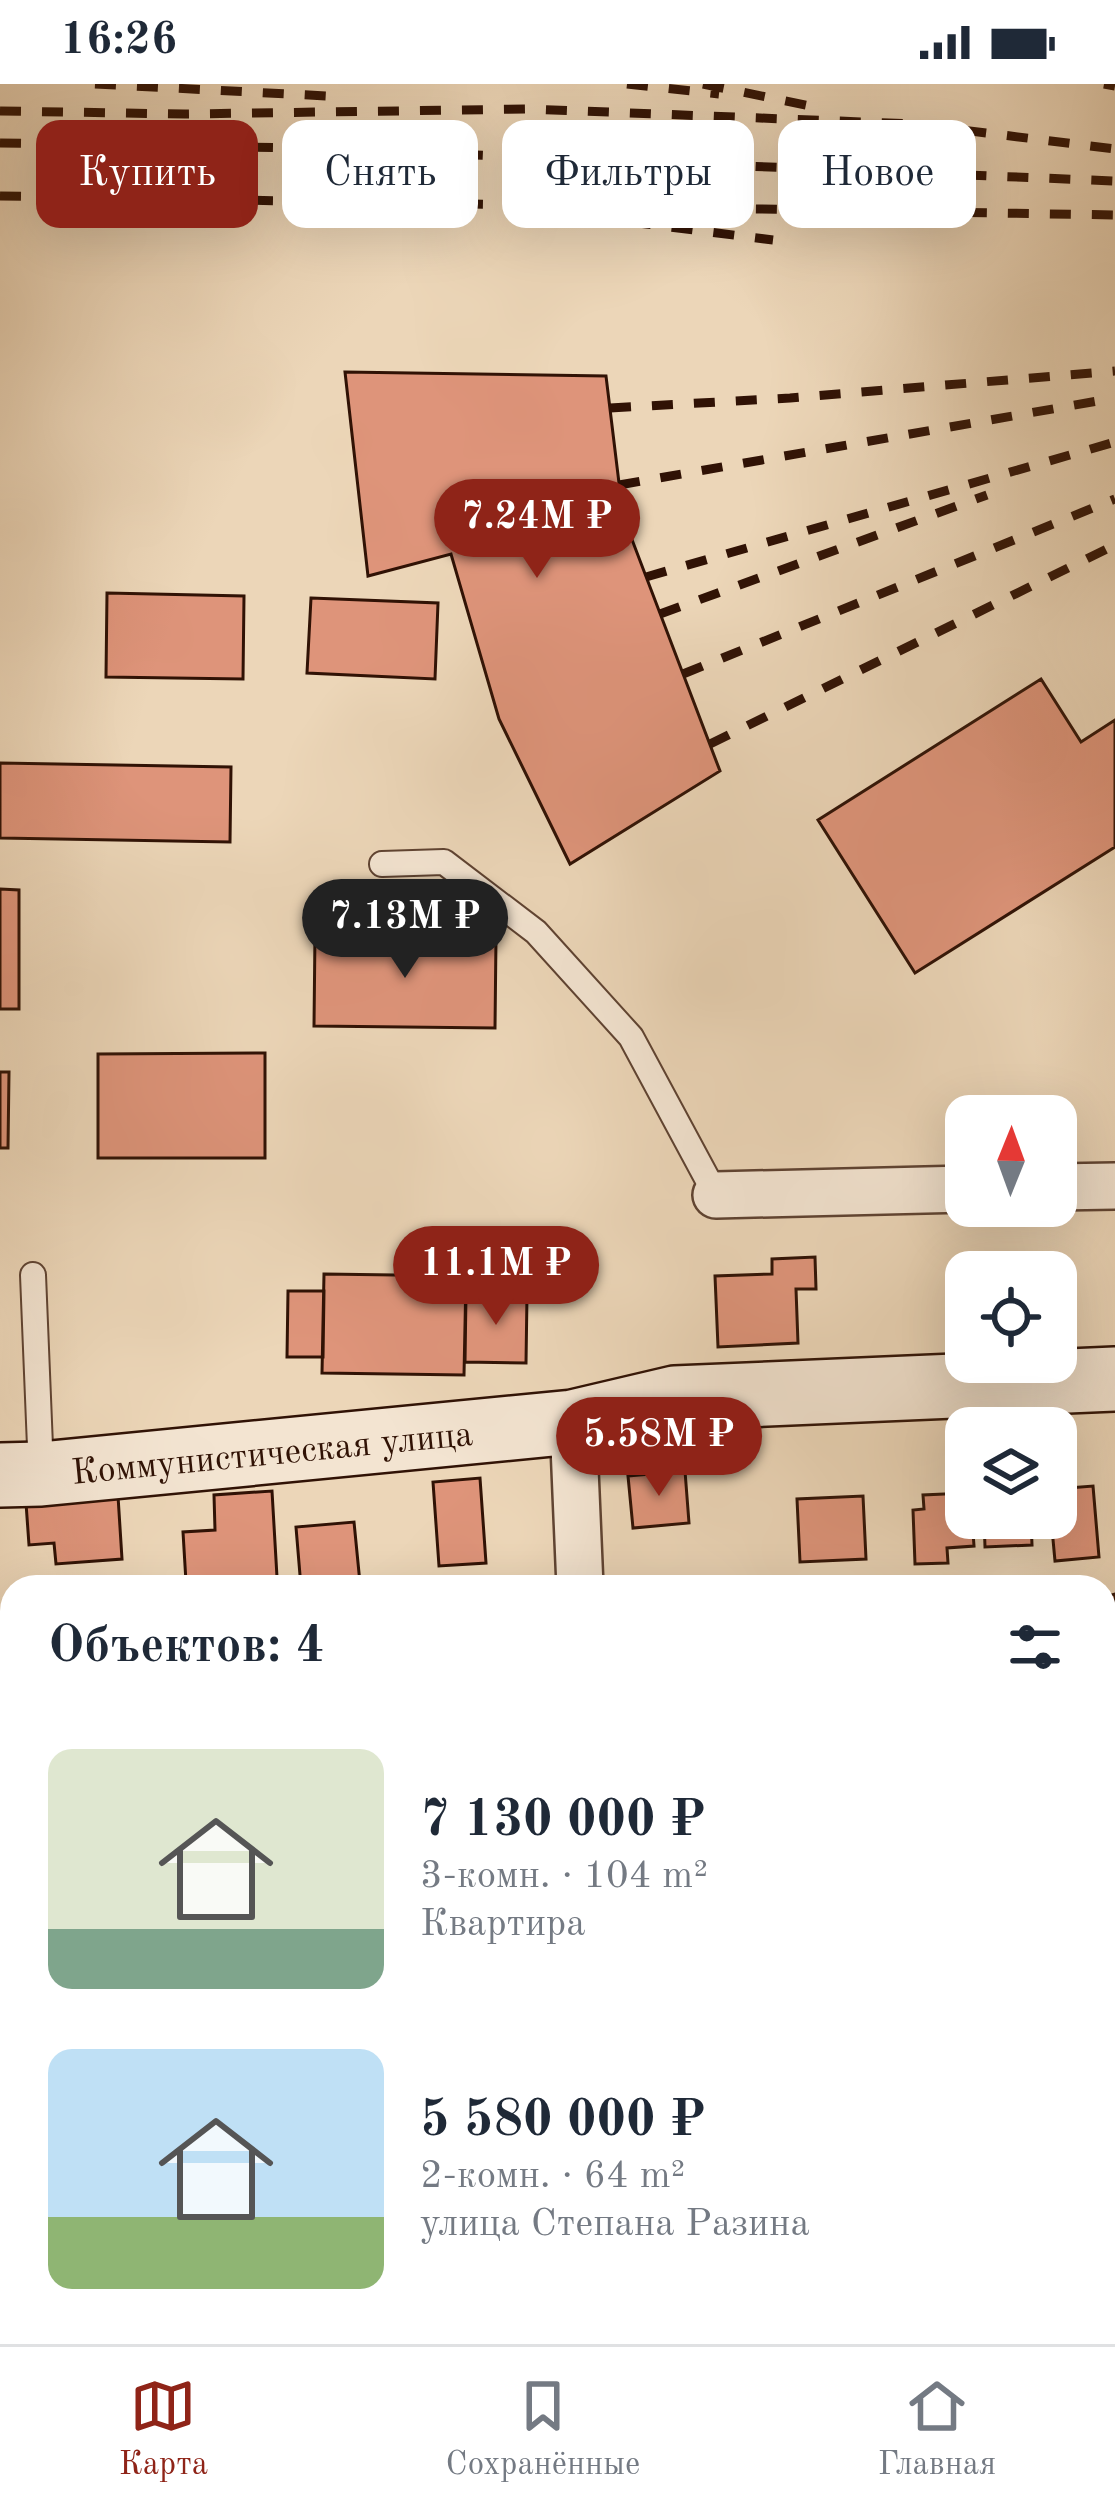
<!DOCTYPE html>
<html lang="ru">
<meta charset="utf-8">
<style>
:root{--surface:#fff;--page:#f2f2f3;--text:#1f2937;--muted:#747a83;--line:#e0e1e3;--accent:#8f2418}
body{margin:0;font-family:"Old Standard TT",serif;background:var(--page);color:var(--text);height:100vh;display:flex;flex-direction:column;font-size:45px;white-space:nowrap}
*{box-sizing:border-box;margin:0}
p{font-size:39px;color:var(--muted)}
.icon{flex:none;width:66px;height:66px;fill:none;stroke:currentColor;stroke-width:2;stroke-linecap:round;stroke-linejoin:round}
.map{position:relative;flex:1;overflow:hidden}
.sheet{position:absolute;left:0px;top:1491px;width:1116px;height:771px;display:flex;flex-direction:column;background:var(--surface);border-radius:36px 36px 0 0;box-shadow:0 12px 48px #0002}
.sheet>*{flex:none}
.hud{position:absolute;left:36px;top:36px;width:1044px;height:108px;display:flex;gap:24px}
.needle{width:78px;rotate:1deg}
.buttons{position:absolute;left:945px;top:1011px;display:grid;gap:24px}
.buttons a{display:grid;place-items:center;width:132px;height:132px;border-radius:24px;background:var(--surface);box-shadow:0 12px 48px #0002;font-size:60px}
.price{position:absolute;translate:-50% -102px;padding:0 27px;border-radius:42px;background:var(--accent);color:#fff;font-size:39px;line-height:78px;filter:drop-shadow(0 3px 6px #0008)}
.price::after{content:'';position:absolute;left:50%;top:72px;width:36px;height:27px;margin-left:-18px;background:inherit;clip-path:polygon(0 0,100% 0,50% 100%)}
.price.current{background:#222;color:#fff}
ul{padding:0;list-style:none}
li{display:flex;align-items:center;gap:36px;height:300px;padding:0 48px}
li span{display:grid;place-items:center;flex:none;width:336px;height:240px;border-radius:24px;color:#555}
li>.icon{margin-inline-start:auto}
span .icon{width:144px;height:144px;fill:#fffc;stroke-width:1}
li b{font-size:51px}
h2{display:flex;justify-content:space-between;align-items:center;height:144px;padding:0 48px;font-size:51px}
.chip{padding:0 42px;border-radius:24px;background:var(--surface);box-shadow:0 12px 48px #0002;font-size:42px;line-height:108px}
.chip.current{background:var(--accent);color:#fff}
.status{display:flex;justify-content:space-between;align-items:center;height:84px;padding:0 60px;background:var(--surface);direction:ltr}
.status svg{height:33px;fill:currentColor}
.menu{display:flex;justify-content:space-around;align-items:center;height:168px;border-top:3px solid var(--line);background:var(--surface);font-size:33px;color:var(--muted)}
.menu a{display:grid;justify-items:center;gap:6px}
.menu .current{color:var(--accent)}
.map>svg:first-child{display:block}
.building{fill:#de947a;stroke:#301205;stroke-width:3}
.lines{fill:none;stroke-linecap:round;stroke-linejoin:round}
.lane-casing{stroke:#5f4332;stroke-width:28}
.street-casing{stroke:#5f4332;stroke-width:50}
.secondary-casing{stroke:#301205;stroke-width:68}
.lane{stroke:#f3e4d1;stroke-width:24}
.street{stroke:#f3e4d1;stroke-width:45}
.secondary{stroke:#f3e4d1;stroke-width:63}
.rail{stroke:#301205;stroke-width:9;stroke-dasharray:21 21;stroke-linecap:butt}
.labels{text-anchor:middle;stroke-width:9;stroke-linejoin:round;paint-order:stroke}
.street-label{font-size:36px;fill:#301205;stroke:#f3e4d1}
</style>
<div class="status"><b>16:26</b><svg viewBox="0 0 49 12"><path d="M0 12V9h3v3zM5 12V6h3v6zM10 12V3h3v9zM15 12V0h3v12zM26 1h20v11H26zM47 4h2v5h-2z"/></svg></div>
<div class="map">
<svg width="1115" height="2260" viewBox="0 0 1115 2260">
<rect width="100%" height="100%" fill="#ecd6b8"/>
<filter id="stains"><feTurbulence type="fractalNoise" baseFrequency=".00167" numOctaves="4"/><feColorMatrix values="0 0 0 0 .2 0 0 0 0 .09 0 0 0 0 .02 0 0 0 .5 -.17"/></filter>
<radialGradient id="worn" r=".72"><stop offset=".6" stop-color="#630" stop-opacity="0"/><stop offset="1" stop-color="#630" stop-opacity=".3"/></radialGradient>
<path class="building" d="M345 288 606 292 623 432 720 687 570 780 499 635 451 470 368 492Z
M107 509 244 512 243 595 106 593Z
M311 514 438 519 435 595 307 589Z
M1041 595 1081 658 1115 636V763L915 889 818 736Z
M0 679 231 683 230 758 0 754Z
M0 805 19 806V925H0Z
M315 850 496 853 495 944 314 942Z
M265 969V1074H98V970Z
M0 988H9L8 1064H0Z
M815 1173 816 1205H796L798 1259 718 1263 715 1192 772 1190V1175Z
M1059 1175 1061 1234H1056V1188H1001V1177Z
M324 1190 466 1192 464 1291 322 1289Z
M288 1207H324L323 1273H287Z
M466 1210 527 1211 526 1279 465 1278Z
M685 1387 689 1439 633 1444 628 1392Z
M480 1394 486 1479 439 1482 433 1398Z
M1093 1402 1099 1473 1055 1477 1051 1434H1056V1405Z
M272 1407 277 1493 186 1498 183 1448 215 1446 214 1411Z
M966 1409V1434H972L974 1462 947 1464 948 1479 915 1480 913 1426 924 1425 923 1411Z
M118 1412 122 1475 56 1480 54 1459 29 1461 26 1419Z
M863 1412 866 1475 800 1478 797 1415Z
M984 1434H1031L1032 1461 985 1463Z
M354 1438 360 1499 301 1503 296 1443Z
M679 1493 680 1503H644V1495Z
M1115 1510V1561L1111 1562 1104 1513Z
M0 2059H12L11 2125 0 2124Z
M6 2244H12V2250H61V2260H7Z
M188 2253V2260H142L141 2255Z"/>
<g class="lines">
<g class="lane-casing">
<path id="lane" d="M382 780 444 778 536 848 631 953 716 1111
M33 1191 41 1387"/>
</g>
<g class="street-casing">
<path id="street" d="M1056 1103 1115 1102
M716 1111 966 1105
M573 1338 580 1503
M0 2169 12 2170
M612 2250V2260
M1092 2250 1115 2252"/>
</g>
<g class="secondary-casing">
<g id="secondary">
<path id="s1" d="M0 1391 41 1390 573 1338 675 1314 1115 1295"/>
</g>
</g>
<use href="#lane" class="lane"/>
<use href="#street" class="street"/>
<use href="#secondary" class="secondary"/>
<path class="rail" d="M95 0 346 13
M627 0 719 10
M703 0 815 23
M1104 0 1115 2
M0 27 185 30 529 25 914 40 1115 65
M0 59 301 64 1115 97
M0 112 1115 131
M630 138 773 156
M610 324 790 314 1115 287
M619 401 1115 314
M646 493 1115 358
M660 530 987 411
M683 590 1115 415
M710 660 1115 461"/>
</g>
<g class="labels">
<g class="street-label">
<text dy="13" stroke="none"><textPath href="#s1" startOffset="273">Коммунистическая улица</textPath></text>
</g>
</g>
<rect width="100%" height="100%" filter="url(#stains)"/>
<rect width="100%" height="100%" fill="url(#worn)"/>
</svg>
<div class="buttons">
<a><svg class="needle" viewBox="-14 -14 28 28"><path d="M0-13l5 13h-10z" fill="#e53935"/><path d="M0 13l5-13h-10z" fill="#747a83"/></svg></a>
<a><svg class="icon" aria-label="locate" viewBox="0 0 24 24"><circle cx="12" cy="12" r="6"/><path d="M12 2v4M12 18v4M2 12h4M18 12h4"/></svg></a>
<a><svg class="icon" aria-label="layers" viewBox="0 0 24 24"><path d="M12 4l9 5-9 5-9-5zM3 14l9 5 9-5"/></svg></a>
</div>
<b class="price" style="left:537px;top:497px">7.24M ₽</b>
<b class="price current" style="left:405px;top:897px">7.13M ₽</b>
<b class="price" style="left:496px;top:1244px">11.1M ₽</b>
<b class="price" style="left:659px;top:1415px">5.58M ₽</b>
<div class="hud">
<a class="chip current">Купить</a>
<a class="chip">Снять</a>
<a class="chip">Фильтры</a>
<a class="chip">Новое</a>
</div>
<section class="sheet">
<h2>Объектов: 4<svg class="icon" aria-label="filters" viewBox="0 0 24 24"><path d="M4 7h16M4 17h16"/><circle cx="9" cy="7" r="2"/><circle cx="15" cy="17" r="2"/></svg></h2>
<ul>
<li><span style="background:linear-gradient(#dfe7d0 75%,#7fa58c 0)"><svg class="icon" aria-label="home" viewBox="0 0 24 24"><path d="M3 11l9-7 9 7M6 9v11h12V9"/></svg></span><div><b>7 130 000 ₽</b><p>3-комн. · 104 m²</p><p>Квартира</p></div></li>
<li><span style="background:linear-gradient(#bfe0f5 70%,#8fb573 0)"><svg class="icon" aria-label="home" viewBox="0 0 24 24"><path d="M3 11l9-7 9 7M6 9v11h12V9"/></svg></span><div><b>5 580 000 ₽</b><p>2-комн. · 64 m²</p><p>улица Степана Разина</p></div></li>
</ul>
</section>
</div>
<nav class="menu">
<a class="current"><svg class="icon" aria-label="map" viewBox="0 0 24 24"><path d="M3 6l6-2 6 2 6-2v14l-6 2-6-2-6 2zM9 4v14M15 6v14"/></svg>Карта</a>
<a><svg class="icon" aria-label="saved" viewBox="0 0 24 24"><path d="M7 4h10v16l-5-4-5 4z"/></svg>Сохранённые</a>
<a><svg class="icon" aria-label="home" viewBox="0 0 24 24"><path d="M3 11l9-7 9 7M6 9v11h12V9"/></svg>Главная</a>
</nav>
